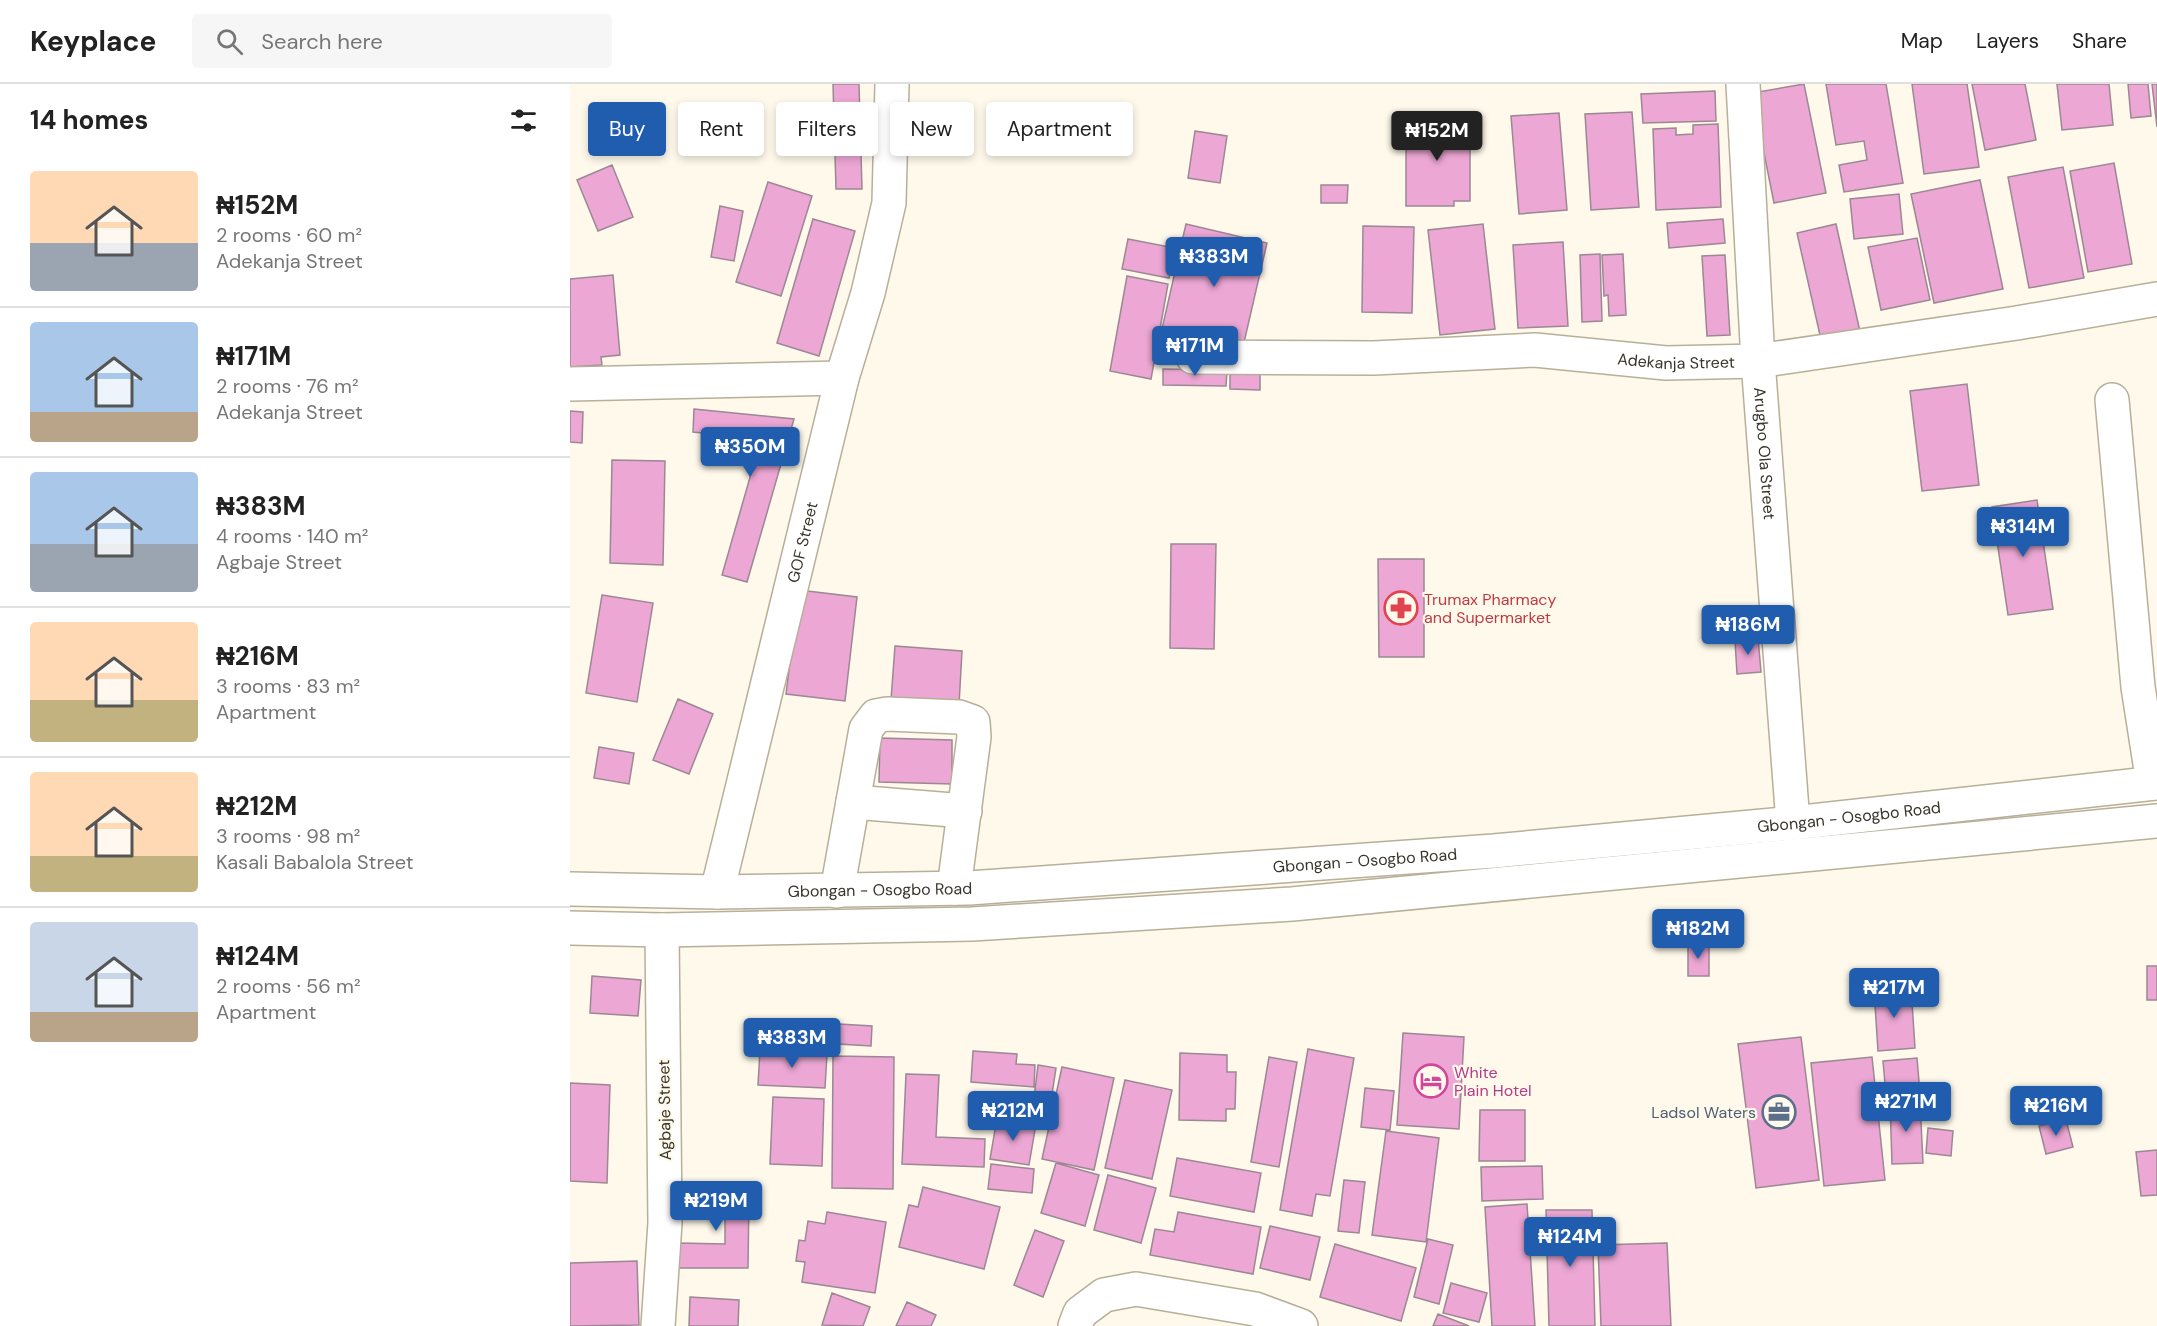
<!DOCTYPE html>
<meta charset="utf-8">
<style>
:root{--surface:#fff;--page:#f6f6f6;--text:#222;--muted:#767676;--line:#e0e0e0;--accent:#205dae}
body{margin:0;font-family:"DM Sans",sans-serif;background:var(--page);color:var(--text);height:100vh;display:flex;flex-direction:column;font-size:22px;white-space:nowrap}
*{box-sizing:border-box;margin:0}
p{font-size:20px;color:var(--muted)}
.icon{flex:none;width:33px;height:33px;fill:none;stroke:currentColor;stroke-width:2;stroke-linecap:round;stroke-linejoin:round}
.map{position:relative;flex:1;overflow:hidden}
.sheet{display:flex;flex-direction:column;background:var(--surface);width:570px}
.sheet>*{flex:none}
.top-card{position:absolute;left:18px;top:18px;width:570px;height:54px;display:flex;gap:12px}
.price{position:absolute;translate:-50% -51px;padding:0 14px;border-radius:6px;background:var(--accent);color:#fff;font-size:20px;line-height:39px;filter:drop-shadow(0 2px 3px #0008)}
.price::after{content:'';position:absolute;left:50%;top:36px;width:18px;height:14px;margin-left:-9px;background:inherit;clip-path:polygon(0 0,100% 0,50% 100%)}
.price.active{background:#222;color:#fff}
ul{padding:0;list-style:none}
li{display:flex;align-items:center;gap:18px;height:150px;padding:0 30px}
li+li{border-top:2px solid var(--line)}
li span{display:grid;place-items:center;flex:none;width:168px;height:120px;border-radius:6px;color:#555}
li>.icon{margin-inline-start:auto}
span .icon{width:72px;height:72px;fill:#fffc;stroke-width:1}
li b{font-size:26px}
h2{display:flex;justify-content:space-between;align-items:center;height:72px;padding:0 30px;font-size:26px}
.pill{padding:0 21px;border-radius:6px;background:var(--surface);box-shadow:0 3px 9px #0003;font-size:21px;line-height:54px}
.pill.active{background:var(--accent);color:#fff}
header{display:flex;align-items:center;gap:36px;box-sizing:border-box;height:84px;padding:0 30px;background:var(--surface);border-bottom:2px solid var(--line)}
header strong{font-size:28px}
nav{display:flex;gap:33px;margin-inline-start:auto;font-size:21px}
.search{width:420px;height:54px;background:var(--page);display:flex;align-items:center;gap:15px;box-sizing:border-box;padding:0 21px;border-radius:6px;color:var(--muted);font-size:22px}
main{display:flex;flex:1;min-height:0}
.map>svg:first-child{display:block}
.building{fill:#eca7d4;stroke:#9c8794;stroke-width:1.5}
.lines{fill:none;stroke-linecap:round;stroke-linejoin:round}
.minor-casing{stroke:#b7af99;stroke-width:36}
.major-casing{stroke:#b7af99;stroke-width:36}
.minor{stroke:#fff;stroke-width:33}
.major{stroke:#fff;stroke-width:33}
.labels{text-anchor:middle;stroke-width:4.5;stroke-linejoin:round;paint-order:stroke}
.street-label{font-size:16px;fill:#38352c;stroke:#fef9eb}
.health-label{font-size:16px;fill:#be3a42;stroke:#fef9eb;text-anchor:start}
.hotel-label{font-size:16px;fill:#b23c85;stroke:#fef9eb;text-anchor:start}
.service-label{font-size:16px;fill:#4e5e75;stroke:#fef9eb;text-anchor:end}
</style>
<header>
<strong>Keyplace</strong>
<div class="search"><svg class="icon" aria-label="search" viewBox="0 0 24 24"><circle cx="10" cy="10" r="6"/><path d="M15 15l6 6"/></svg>Search here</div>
<nav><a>Map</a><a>Layers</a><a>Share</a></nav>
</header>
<main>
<section class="sheet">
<h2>14 homes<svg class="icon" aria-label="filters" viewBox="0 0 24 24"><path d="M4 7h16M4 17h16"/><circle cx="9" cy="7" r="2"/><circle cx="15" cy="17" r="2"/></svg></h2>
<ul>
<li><span style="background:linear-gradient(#ffd9b3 60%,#9aa5b1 0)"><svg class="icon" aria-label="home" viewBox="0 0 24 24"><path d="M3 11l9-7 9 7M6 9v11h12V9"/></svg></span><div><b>₦152M</b><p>2 rooms · 60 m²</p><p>Adekanja Street</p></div></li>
<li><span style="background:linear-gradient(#a9c7e8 75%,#b9a48a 0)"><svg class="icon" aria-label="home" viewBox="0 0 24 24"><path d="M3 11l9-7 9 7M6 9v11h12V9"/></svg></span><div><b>₦171M</b><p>2 rooms · 76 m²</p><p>Adekanja Street</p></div></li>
<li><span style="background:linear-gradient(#a9c7e8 60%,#9aa5b1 0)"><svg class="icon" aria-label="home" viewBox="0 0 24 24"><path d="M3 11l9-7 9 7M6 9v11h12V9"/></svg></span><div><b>₦383M</b><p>4 rooms · 140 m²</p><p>Agbaje Street</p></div></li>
<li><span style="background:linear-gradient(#ffd9b3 65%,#c2b280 0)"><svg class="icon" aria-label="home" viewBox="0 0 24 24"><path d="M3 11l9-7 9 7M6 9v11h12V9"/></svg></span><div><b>₦216M</b><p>3 rooms · 83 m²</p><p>Apartment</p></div></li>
<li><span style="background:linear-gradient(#ffd9b3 70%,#c2b280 0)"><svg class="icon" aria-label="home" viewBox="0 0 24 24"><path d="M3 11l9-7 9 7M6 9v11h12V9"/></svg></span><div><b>₦212M</b><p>3 rooms · 98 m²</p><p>Kasali Babalola Street</p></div></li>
<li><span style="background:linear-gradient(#c9d6e8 75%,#b9a48a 0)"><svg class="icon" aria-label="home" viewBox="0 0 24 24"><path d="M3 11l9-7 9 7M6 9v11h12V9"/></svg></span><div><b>₦124M</b><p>2 rooms · 56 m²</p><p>Apartment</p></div></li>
</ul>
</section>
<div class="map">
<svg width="1587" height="1242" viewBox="0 0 1587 1242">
<rect width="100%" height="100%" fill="#fef9eb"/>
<path class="building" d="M263 0H289L292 105H266Z
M1234 0 1256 109 1204 119 1182 9Z
M1256 0H1316L1333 99 1274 108 1269 81 1297 76 1294 57 1266 61Z
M1342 0H1397L1409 83 1354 90Z
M1402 0H1455L1466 56 1415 66Z
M1487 0H1539L1543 41 1492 46Z
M1558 0H1578L1581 32 1561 34Z
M1582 0H1587V43Z
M1145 7 1146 37 1073 39 1071 10Z
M1062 28 1069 123 1021 126 1015 30Z
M989 29 997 126 949 130 941 32Z
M836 33H883V43H900V117H884V122H836Z
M1148 40 1151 123 1086 126 1083 45 1106 44V51L1123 50V41Z
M625 47 657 52 650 99 618 94Z
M1544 79 1562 180 1518 188 1500 87Z
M42 81 63 133 28 147 7 96Z
M1493 83 1514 194 1459 204 1438 93Z
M1410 96 1433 205 1364 219 1341 110Z
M198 98 242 112 211 212 166 198Z
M751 101H778L777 119H751Z
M1329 110 1333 150 1284 155 1280 115Z
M150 122 173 127 164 177 141 173Z
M243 135 285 147 249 272 207 259Z
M1153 135 1155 159 1099 164 1097 139Z
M616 140 697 159 672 267 591 249Z
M913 140 925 245 870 251 858 146Z
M1266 140 1291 252 1252 260 1227 149Z
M793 142 844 143 842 229 792 228Z
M1347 154 1360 216 1311 226 1298 163Z
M558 155 605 164 599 194 552 185Z
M993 158 998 242 948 244 943 161Z
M1030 170 1032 237 1012 238 1010 171Z
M1053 170 1056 231 1039 232 1038 211 1034 212 1032 171Z
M1155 171 1160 251 1137 252 1132 172Z
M43 191 50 271 31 273 32 281 0 283V195Z
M557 192 598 200 581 295 540 287Z
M593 285 657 286 656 302 593 301Z
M660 286 690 287V306L660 305Z
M1397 300 1409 401 1352 407 1340 307Z
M124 325 224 335 177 498 152 491 191 355 123 348Z
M0 327 13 328 12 359 0 358Z
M42 376 95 377 93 481 40 479Z
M1467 416 1483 525 1438 531 1422 423Z
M601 460H646L644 565 600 564Z
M808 475H854V573H809Z
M229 506 287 513 275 617 216 610Z
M32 511 83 519 67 618 16 609Z
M1188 554 1191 588 1167 590 1165 556Z
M325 562 392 567 389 621 321 616Z
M108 615 143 630 119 690 83 676Z
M310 654 382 656V700L309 698Z
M29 663 64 669 59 700 24 694Z
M1118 860H1139V892H1118Z
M1577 882H1587V916H1577Z
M22 892 71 896 68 932 20 929Z
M1341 903 1345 964 1308 967 1304 905Z
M269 940 302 942 301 962 268 960Z
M833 949 894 953 889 1045 827 1041Z
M1231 953 1249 1096 1186 1104 1168 960Z
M738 965 784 974 760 1112 746 1110 742 1132 710 1126Z
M190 966 257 970 255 1004 188 1001Z
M403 967 447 970 446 980 465 981 464 1003 401 998Z
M610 969 657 971V988H666L665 1025H656V1037L609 1036Z
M263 972 324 973 323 1105 262 1104Z
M699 973 727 978 709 1083 681 1078Z
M1302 973 1315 1096 1254 1102 1241 979Z
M1347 974 1350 1009 1316 1011 1313 977Z
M468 981 486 984 481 1017 464 1014Z
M492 983 544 994 524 1086 472 1075Z
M336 990 369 991 366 1053 415 1055 414 1083 332 1080Z
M555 996 602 1006 582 1095 535 1084Z
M0 999 40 1001 37 1099 0 1097Z
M795 1004 824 1007 820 1046 791 1043Z
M203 1013 254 1015 252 1082 200 1080Z
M1350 1017 1353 1079 1322 1080 1320 1018Z
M910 1026H955V1077H909Z
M427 1034 466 1040 459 1081 420 1075Z
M1496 1036 1503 1063 1476 1070 1469 1042Z
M1358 1044 1383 1047 1381 1072 1356 1069Z
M816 1047 869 1054 856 1158 802 1151Z
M1587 1066V1111L1571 1112 1566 1068Z
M607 1074 691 1089 684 1128 600 1112Z
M486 1079 529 1091 515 1142 471 1129Z
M421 1080 464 1085 462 1109 418 1105Z
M972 1082 973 1115 912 1117 911 1083Z
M538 1091 586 1104 571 1159 524 1146Z
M774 1096 795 1098 789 1149 768 1147Z
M353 1103 430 1123 414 1185 329 1163 339 1121 348 1123Z
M108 1111H179L178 1184H107L108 1159 155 1160V1135H108Z
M957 1120 965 1242H922L915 1123Z
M976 1126H1022L1025 1242H979Z
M257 1128 316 1138 305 1209 232 1198 235 1178 226 1177 229 1156 235 1157 238 1137 255 1140Z
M608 1128 691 1143 683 1190 580 1171 585 1145 604 1148Z
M700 1142 750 1153 740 1196 690 1184Z
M465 1146 494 1157 473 1213 444 1201Z
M858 1155 883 1161 869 1220 844 1213Z
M1097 1159 1101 1242H1031L1028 1161Z
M765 1160 846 1184 831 1237 750 1213Z
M67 1177 69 1241 0 1242V1179Z
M881 1199 917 1209 909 1238 873 1229Z
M262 1209 300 1223 293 1242 252 1241Z
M120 1213 169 1216 168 1242H119Z
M337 1218 366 1231 361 1242H326Z
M868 1230 899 1242H863Z"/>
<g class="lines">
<g class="minor-casing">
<g id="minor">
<path id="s1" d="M1173 0 1188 277 1223 739"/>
<path id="s2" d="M623 273 804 274 965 266 1096 279 1188 277 1447 239 1587 215"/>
<path d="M0 300 272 294"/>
<path d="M1542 316 1568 603 1583 699"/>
<path d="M283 718 395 727"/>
<path d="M267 807 296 645 306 632 317 630 389 633 403 638 404 653 384 804"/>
<path id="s3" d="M147 808 272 294 298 209 319 119 322 0"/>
<path d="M88 1242 95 1139 92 846"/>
<path d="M505 1242 510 1229 534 1211 566 1205 685 1225 731 1242"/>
</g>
</g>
<g class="major-casing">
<g id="major">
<path id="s4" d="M0 805 147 808 399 804 924 767 1223 739 1587 699"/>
<path d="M0 844 92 846 402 840 722 820 1587 737"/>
</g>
</g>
<use href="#minor" class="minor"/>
<use href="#major" class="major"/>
</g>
<defs>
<g id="pharmacy-ring" transform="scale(1.725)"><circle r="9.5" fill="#fef9eb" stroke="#e0444e" stroke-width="1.5"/><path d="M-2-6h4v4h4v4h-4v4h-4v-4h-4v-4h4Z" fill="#e0444e"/></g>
<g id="hotel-ring" transform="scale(1.725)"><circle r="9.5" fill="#fef9eb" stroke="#d1479c" stroke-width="1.5"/><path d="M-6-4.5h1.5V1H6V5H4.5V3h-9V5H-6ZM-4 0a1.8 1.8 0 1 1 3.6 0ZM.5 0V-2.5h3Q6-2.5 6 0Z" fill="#d1479c"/></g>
<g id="office-ring" transform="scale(1.725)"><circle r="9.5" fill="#fef9eb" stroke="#5c6f8a" stroke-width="1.5"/><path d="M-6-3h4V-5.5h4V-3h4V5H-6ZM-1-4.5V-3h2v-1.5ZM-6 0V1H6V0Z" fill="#5c6f8a"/></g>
</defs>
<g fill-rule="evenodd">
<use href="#pharmacy-ring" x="831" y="524"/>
<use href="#hotel-ring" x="861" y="997"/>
<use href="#office-ring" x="1209" y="1028"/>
</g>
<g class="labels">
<g class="street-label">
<text dy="6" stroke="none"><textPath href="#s2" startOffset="484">Adekanja Street</textPath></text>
<text dy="6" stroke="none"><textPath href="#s1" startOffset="370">Arugbo Ola Street</textPath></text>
<text dy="6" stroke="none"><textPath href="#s3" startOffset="360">GOF Street</textPath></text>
<text dy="6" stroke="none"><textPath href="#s4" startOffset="1282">Gbongan - Osogbo Road</textPath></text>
<text dy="6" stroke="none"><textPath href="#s4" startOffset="796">Gbongan - Osogbo Road</textPath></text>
<text dy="6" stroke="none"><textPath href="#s4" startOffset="310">Gbongan - Osogbo Road</textPath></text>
<text transform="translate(94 1026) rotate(-91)" y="6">Agbaje Street</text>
</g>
<g class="health-label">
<text x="854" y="521">Trumax Pharmacy<tspan x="854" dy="18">and Supermarket</tspan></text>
</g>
<g class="hotel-label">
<text x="884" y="994">White<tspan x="884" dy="18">Plain Hotel</tspan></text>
</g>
<g class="service-label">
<text x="1186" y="1034">Ladsol Waters</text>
</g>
</g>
</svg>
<b class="price active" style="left:867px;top:78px">₦152M</b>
<b class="price" style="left:644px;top:204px">₦383M</b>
<b class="price" style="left:625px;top:293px">₦171M</b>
<b class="price" style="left:180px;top:394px">₦350M</b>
<b class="price" style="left:1453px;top:474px">₦314M</b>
<b class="price" style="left:1178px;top:572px">₦186M</b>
<b class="price" style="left:1128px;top:876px">₦182M</b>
<b class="price" style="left:1324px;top:935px">₦217M</b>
<b class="price" style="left:222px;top:985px">₦383M</b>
<b class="price" style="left:1336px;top:1049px">₦271M</b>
<b class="price" style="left:1486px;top:1053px">₦216M</b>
<b class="price" style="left:443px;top:1058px">₦212M</b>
<b class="price" style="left:146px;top:1148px">₦219M</b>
<b class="price" style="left:1000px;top:1184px">₦124M</b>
<div class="top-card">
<a class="pill active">Buy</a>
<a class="pill">Rent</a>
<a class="pill">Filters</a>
<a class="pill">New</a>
<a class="pill">Apartment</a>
</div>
</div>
</main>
